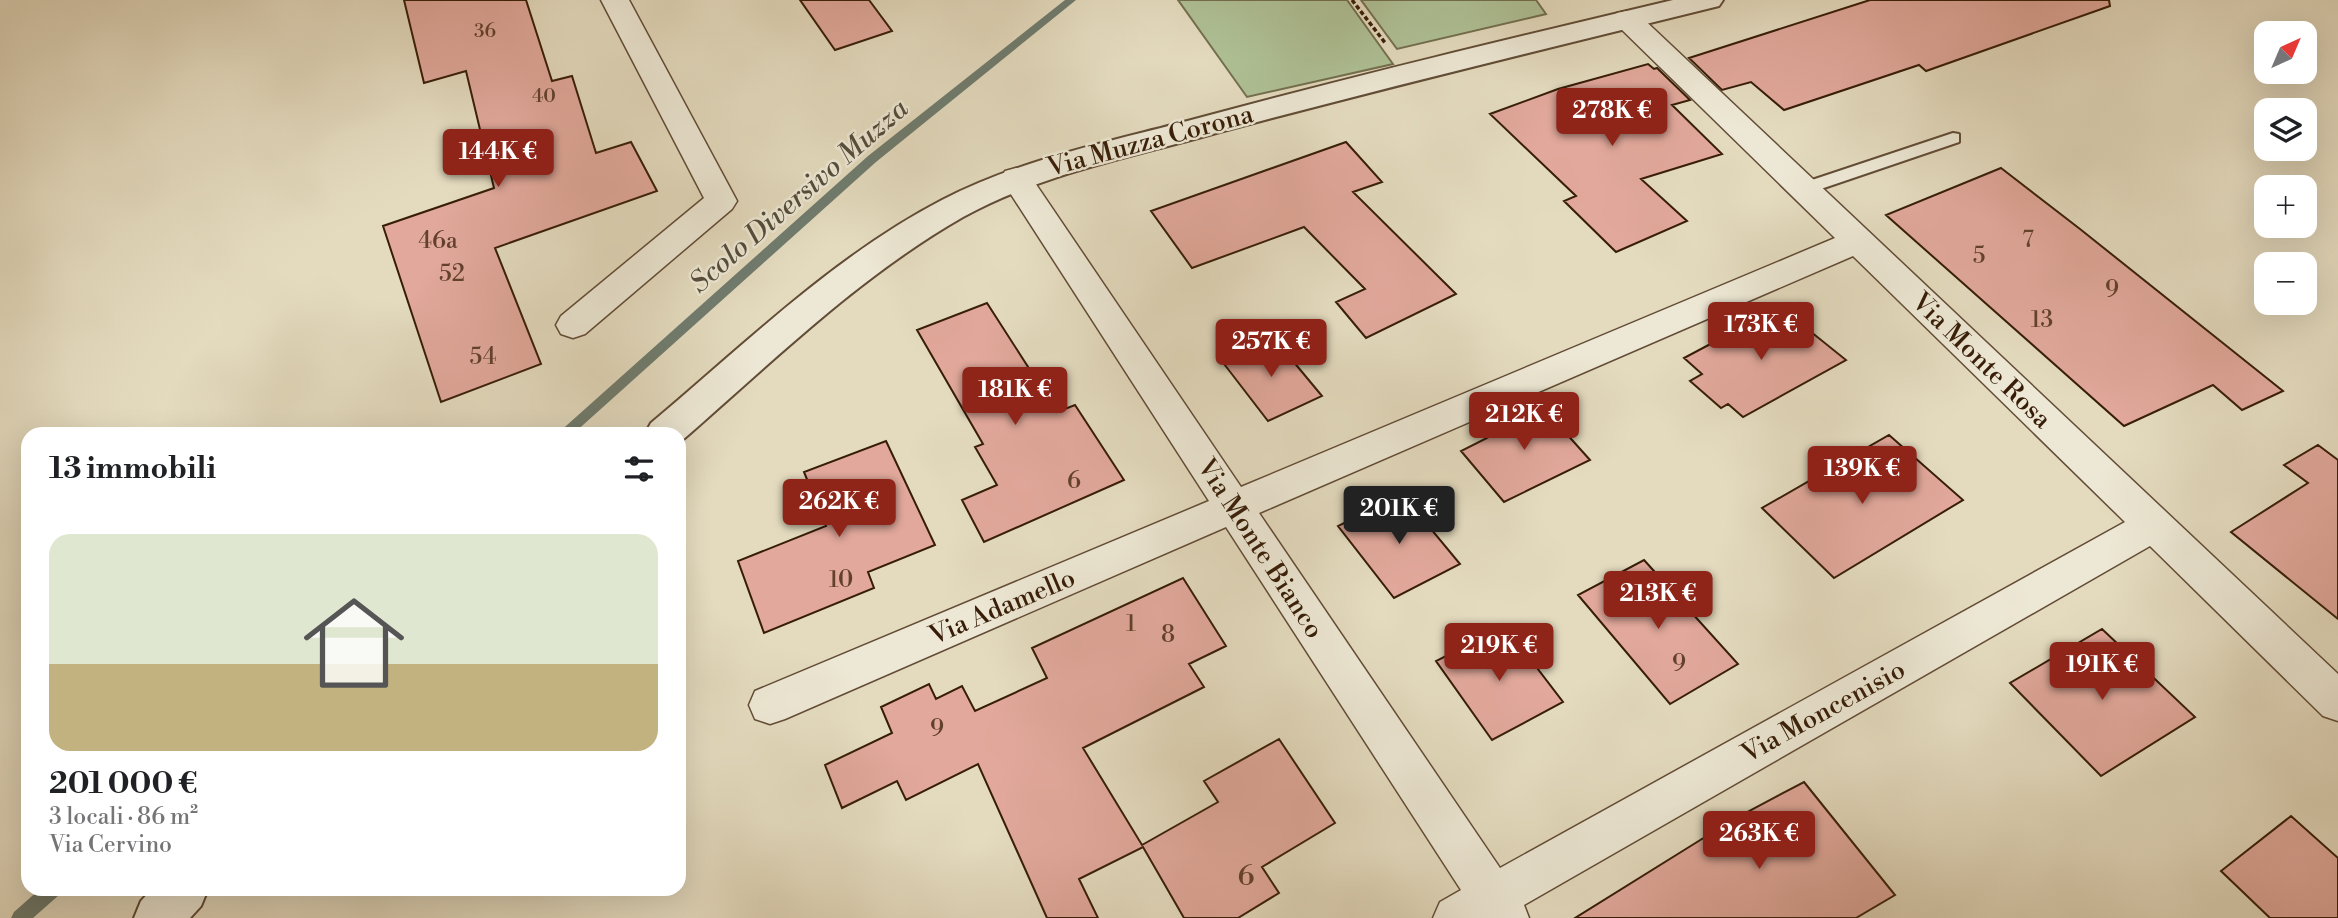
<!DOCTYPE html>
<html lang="it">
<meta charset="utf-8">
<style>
:root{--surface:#fff;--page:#f6f6f6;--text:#202124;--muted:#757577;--accent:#8f2418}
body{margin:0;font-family:"Libre Bodoni",serif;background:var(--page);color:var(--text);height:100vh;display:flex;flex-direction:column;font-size:26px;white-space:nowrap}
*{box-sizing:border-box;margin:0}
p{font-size:23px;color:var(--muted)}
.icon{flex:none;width:38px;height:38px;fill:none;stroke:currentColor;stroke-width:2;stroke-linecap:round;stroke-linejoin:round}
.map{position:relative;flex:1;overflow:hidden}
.panel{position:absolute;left:21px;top:427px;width:665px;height:469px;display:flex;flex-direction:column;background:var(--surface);border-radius:21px;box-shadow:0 7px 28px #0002}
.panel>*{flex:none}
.needle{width:46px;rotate:44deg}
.controls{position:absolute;left:2254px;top:21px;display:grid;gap:14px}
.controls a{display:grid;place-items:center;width:63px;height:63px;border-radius:14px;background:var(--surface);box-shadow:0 7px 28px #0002;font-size:35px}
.price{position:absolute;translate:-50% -60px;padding:0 16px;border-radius:7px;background:var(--accent);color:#fff;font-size:23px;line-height:46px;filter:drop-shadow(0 2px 4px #0008)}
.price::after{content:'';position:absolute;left:50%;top:42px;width:21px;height:16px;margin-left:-10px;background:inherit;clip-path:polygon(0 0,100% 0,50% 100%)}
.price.selected{background:#222;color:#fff}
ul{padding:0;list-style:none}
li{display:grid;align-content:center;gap:14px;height:371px;padding:0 28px}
li span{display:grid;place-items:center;height:217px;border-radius:21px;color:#555}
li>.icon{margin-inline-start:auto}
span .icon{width:126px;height:126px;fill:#fffc;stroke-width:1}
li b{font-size:30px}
h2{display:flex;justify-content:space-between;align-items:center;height:84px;padding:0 28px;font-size:30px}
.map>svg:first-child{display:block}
.green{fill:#afc196;stroke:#736f4f;stroke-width:2}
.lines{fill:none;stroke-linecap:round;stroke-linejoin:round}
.stream{fill:#6f7c6f;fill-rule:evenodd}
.building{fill:#e1a89b;stroke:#371d08;stroke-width:2}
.service-casing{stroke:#624c36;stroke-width:4}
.minor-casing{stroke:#624c36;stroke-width:3}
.tertiary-casing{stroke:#624c36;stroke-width:4}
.path{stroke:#371d08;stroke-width:3.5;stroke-dasharray:4.5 2.5;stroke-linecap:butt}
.service{fill:#ede8d5;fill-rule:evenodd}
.minor{fill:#ede8d5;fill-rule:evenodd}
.tertiary{fill:#ede8d5;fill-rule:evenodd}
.labels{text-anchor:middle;stroke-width:5;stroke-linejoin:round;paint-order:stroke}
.far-number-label{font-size:19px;fill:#62402d}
.number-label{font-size:23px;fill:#62402d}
.street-label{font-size:26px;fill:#371d08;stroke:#ede8d5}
.water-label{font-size:28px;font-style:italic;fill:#534c3b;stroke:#ede8d5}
.near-number-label{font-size:28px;fill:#62402d}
</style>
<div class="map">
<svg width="2338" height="918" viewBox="0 0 2338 918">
<rect width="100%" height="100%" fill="#e4dbbf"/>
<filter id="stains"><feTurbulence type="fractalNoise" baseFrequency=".00286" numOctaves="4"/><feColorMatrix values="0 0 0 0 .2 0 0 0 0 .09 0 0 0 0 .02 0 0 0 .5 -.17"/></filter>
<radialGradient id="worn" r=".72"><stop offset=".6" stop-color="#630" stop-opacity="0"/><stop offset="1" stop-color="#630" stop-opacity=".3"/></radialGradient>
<path class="green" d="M1178 0H1347L1393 64 1247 97Z
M1361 0H1536L1546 14 1397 49Z"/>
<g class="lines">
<path class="stream" d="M1065 0H1076L876 162 573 434H557L868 156Z
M40 889H62L59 895 33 918H11L14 912Z"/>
</g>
<path class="building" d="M404 0H526L552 81 572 76 596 153 631 142 657 191 495 248 541 364 441 402 383 226 494 188 466 71 424 83Z
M800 0H869L892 31 835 50Z
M1870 0H2109L2110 6 1926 71 1919 65 1784 110 1751 82 1722 90 1689 58Z
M1648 64 1654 69 1657 68 1690 100 1672 105 1722 154 1641 179 1687 221 1616 252 1564 201 1576 196 1490 114 1558 89Z
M1346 142 1382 182 1353 192 1456 294 1366 338 1336 302 1365 289 1304 227 1192 268 1151 211Z
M2001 168 2080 229 2283 391 2242 410 2213 385 2124 426 1886 215Z
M987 303 1057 412 1075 405 1124 480 984 542 962 500 997 485 975 447 983 444 917 330Z
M1780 307 1846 360 1743 417 1728 404 1721 408 1690 381 1702 374 1684 358Z
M1273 337 1322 396 1268 421 1221 360Z
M1538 402 1590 460 1504 502 1461 451 1487 438 1479 429Z
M1889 435 1963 500 1834 578 1762 508Z
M886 441 935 545 868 572 874 588 764 633 738 561 826 526 804 472Z
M2318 445 2338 460V619L2231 532 2308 483 2284 465Z
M1402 494 1460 564 1394 598 1338 526Z
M1644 560 1738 664 1670 704 1578 595Z
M1183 578 1226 646 1189 664 1204 687 1083 748 1142 845 1218 802 1204 781 1279 739 1335 823 1262 867 1279 893 1238 918H1184L1143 847 1079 879 1098 918H1047L978 764 906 800 897 781 842 808 825 765 892 733 881 707 929 684 936 699 962 686 975 711 1047 678 1032 648Z
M1505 626 1563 702 1492 740 1436 661Z
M2102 629 2195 717 2101 776 2010 683Z
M1804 782 1895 895 1856 918H1575L1734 819Z
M2291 816 2338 858V918H2270L2221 871Z"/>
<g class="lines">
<g class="service-casing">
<path id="service" d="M1953 133 1959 134V142L1809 193 1803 195 1795 189 1797 185Z"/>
</g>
<g class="minor-casing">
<path id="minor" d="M601 0H629L737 201 732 209 585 334 573 338 561 334 556 325 561 316 704 198Z
M1627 11 1637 13 2338 674V721L2323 716 2150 546 1524 905 1529 918H1433L1440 902 1461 890 1226 527 785 719 770 724 755 719 749 705 755 691 1209 501 1005 185 1001 178 1005 171 1016 168 1027 171 1241 487 1835 238 1617 25 1613 19 1617 13ZM1853 256 2125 522 1500 868 1259 513Z"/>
</g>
<g class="tertiary-casing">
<path id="tertiary" d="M1673 0H1723L1719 6C1549 48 1378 89 1209 135 1127 158 1039 175 963 217 858 277 770 364 679 443V434H645L651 423C743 346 834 256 942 200 1021 159 1109 142 1195 119 1354 76 1513 38 1673 0Z
M152 889H208L201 906 190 918H134L141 901Z"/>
</g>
<path class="path" d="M1352 0 1386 44"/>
<use href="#service" class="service"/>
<use href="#minor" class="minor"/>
<use href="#tertiary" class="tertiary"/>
</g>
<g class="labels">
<g class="far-number-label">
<text x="485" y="37">36</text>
<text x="544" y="102">40</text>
</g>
<g class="number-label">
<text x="2028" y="247">7</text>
<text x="438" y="248">46a</text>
<text x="1979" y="263">5</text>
<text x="452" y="281">52</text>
<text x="2112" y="297">9</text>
<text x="2042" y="327">13</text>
<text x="483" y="364">54</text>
<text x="1074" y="488">6</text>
<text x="841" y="587">10</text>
<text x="1131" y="631">1</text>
<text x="1168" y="642">8</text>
<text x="1679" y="671">9</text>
<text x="937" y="736">9</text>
</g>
<g class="street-label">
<text transform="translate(1150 140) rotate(-15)" y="9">Via Muzza Corona</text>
<text transform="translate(1982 360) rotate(44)" y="9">Via Monte Rosa</text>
<text transform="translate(1261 548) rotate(57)" y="9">Via Monte Bianco</text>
<text transform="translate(1002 606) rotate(-23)" y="9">Via Adamello</text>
<text transform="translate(1823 711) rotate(-29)" y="9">Via Moncenisio</text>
</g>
<g class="water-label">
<text transform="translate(798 195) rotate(-41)" y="10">Scolo Diversivo Muzza</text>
</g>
<g class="near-number-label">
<text x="1246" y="885">6</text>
</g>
</g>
<rect width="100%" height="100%" filter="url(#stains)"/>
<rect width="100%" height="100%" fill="url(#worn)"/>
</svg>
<div class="controls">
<a><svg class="needle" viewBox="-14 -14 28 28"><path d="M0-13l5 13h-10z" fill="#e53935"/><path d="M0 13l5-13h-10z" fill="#757577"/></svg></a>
<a><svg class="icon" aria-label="layers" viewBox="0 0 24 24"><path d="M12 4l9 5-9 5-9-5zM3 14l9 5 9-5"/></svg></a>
<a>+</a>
<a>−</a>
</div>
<b class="price" style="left:1612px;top:148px">278K €</b>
<b class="price" style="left:498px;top:189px">144K €</b>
<b class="price" style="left:1761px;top:362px">173K €</b>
<b class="price" style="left:1271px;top:379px">257K €</b>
<b class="price" style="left:1015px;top:427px">181K €</b>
<b class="price" style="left:1524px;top:452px">212K €</b>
<b class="price" style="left:1862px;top:506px">139K €</b>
<b class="price" style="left:839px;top:539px">262K €</b>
<b class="price selected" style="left:1399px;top:546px">201K €</b>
<b class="price" style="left:1658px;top:631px">213K €</b>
<b class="price" style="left:1499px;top:683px">219K €</b>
<b class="price" style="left:2102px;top:702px">191K €</b>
<b class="price" style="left:1759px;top:871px">263K €</b>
<section class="panel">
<h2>13 immobili<svg class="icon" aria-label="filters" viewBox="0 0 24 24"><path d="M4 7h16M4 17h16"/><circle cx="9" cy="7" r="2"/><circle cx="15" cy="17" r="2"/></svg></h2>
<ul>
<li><span style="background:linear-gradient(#dfe7d0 60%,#c2b280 0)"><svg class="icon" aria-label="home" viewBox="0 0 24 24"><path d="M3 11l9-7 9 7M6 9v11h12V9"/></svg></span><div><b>201 000 €</b><p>3 locali · 86 m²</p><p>Via Cervino</p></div></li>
</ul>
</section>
</div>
